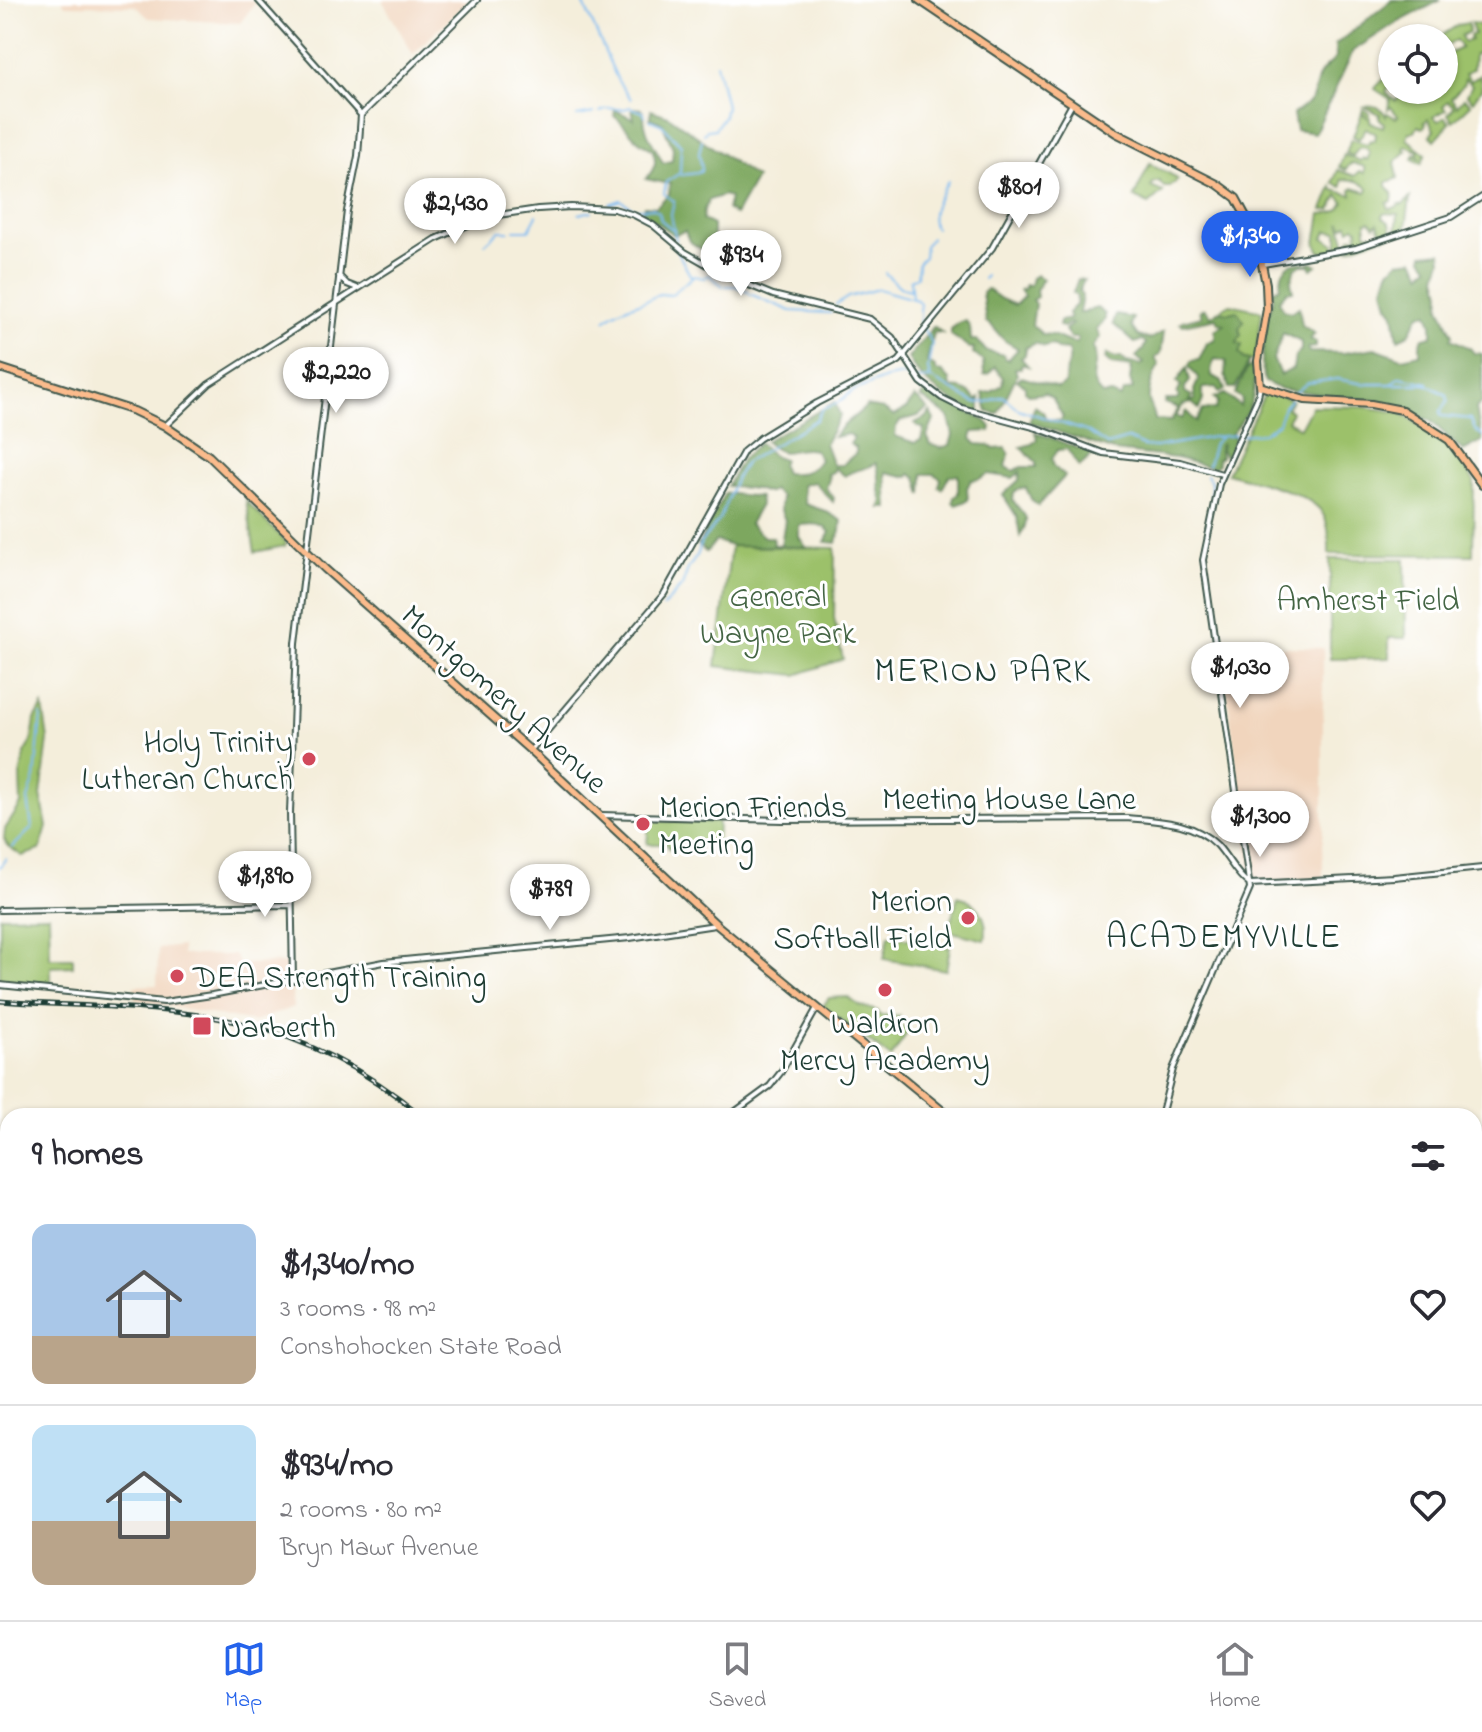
<!DOCTYPE html>
<meta charset="utf-8">
<style>
:root{--surface:#fff;--page:#f7f7f7;--text:#2b2b33;--muted:#7c7c81;--line:#e1e1e2;--accent:#2563eb}
body{margin:0;font-family:"Indie Flower",sans-serif;background:var(--page);color:var(--text);height:100vh;display:flex;flex-direction:column;font-size:30px;white-space:nowrap}
*{box-sizing:border-box;margin:0}
p{font-size:26px;color:var(--muted)}
.icon{flex:none;width:44px;height:44px;fill:none;stroke:currentColor;stroke-width:2;stroke-linecap:round;stroke-linejoin:round}
.map{position:relative;flex:1;overflow:hidden}
.panel{position:absolute;left:0px;top:1108px;width:1482px;height:512px;display:flex;flex-direction:column;background:var(--surface);border-radius:24px 24px 0 0;box-shadow:0 2px 6px #0004}
.panel>*{flex:none}
.tools{position:absolute;left:1378px;top:24px;display:grid;gap:16px}
.tools a{display:grid;place-items:center;width:80px;height:80px;border-radius:50%;background:var(--surface);box-shadow:0 2px 6px #0004;font-size:40px}
.price{position:absolute;translate:-50% -68px;padding:0 18px;border-radius:28px;background:#fff;color:#222;font-size:26px;line-height:52px;filter:drop-shadow(0 2px 4px #0008)}
.price::after{content:'';position:absolute;left:50%;top:48px;width:24px;height:18px;margin-left:-12px;background:inherit;clip-path:polygon(0 0,100% 0,50% 100%)}
.price.selected{background:var(--accent);color:#fff}
ul{padding:0;list-style:none}
li{display:flex;align-items:center;gap:24px;height:200px;padding:0 32px}
li+li{border-top:2px solid var(--line)}
li span{display:grid;place-items:center;flex:none;width:224px;height:160px;border-radius:16px;color:#555}
li>.icon{margin-inline-start:auto}
span .icon{width:96px;height:96px;fill:#fffc;stroke-width:1}
li b{font-size:34px}
h2{display:flex;justify-content:space-between;align-items:center;height:96px;padding:0 32px;font-size:34px}
.menu{display:flex;justify-content:space-around;align-items:center;height:112px;border-top:2px solid var(--line);background:var(--surface);font-size:22px;color:var(--muted)}
.menu a{display:grid;justify-items:center;gap:4px}
.menu .selected{color:var(--accent)}
.map>svg:first-child{display:block}
.built{fill:#f1d5bd}
.green{fill:#9cc16b;stroke:#5e7f50;stroke-width:2}
.forest{fill:#7da75f;stroke:#4e724a;stroke-width:2;fill-rule:evenodd}
.lines{fill:none;stroke-linecap:round;stroke-linejoin:round}
.stream{stroke:#7ebcf1;stroke-width:2}
.minor-casing{stroke:#3f584d;stroke-width:8}
.major-casing{stroke:#3f584d;stroke-width:10}
.minor{stroke:#fff;stroke-width:4}
.major{stroke:#fbbb8c;stroke-width:6}
.rail-casing{stroke:#1f3d34;stroke-width:5}
.rail{stroke:#fff;stroke-width:2;stroke-dasharray:6;stroke-linecap:butt}
.poi-dot{fill:#d1495b;stroke:#fff;stroke-width:3}
.labels{text-anchor:middle;stroke-width:6;stroke-linejoin:round;paint-order:stroke}
.park-label{font-size:32px;fill:#446544;stroke:#fff}
.street-label{font-size:32px;fill:#1f3d34;stroke:#fff}
.poi-label{font-size:32px;fill:#1f3d34;stroke:#fff;text-anchor:start}
.neighbourhood-label{font-size:34px;letter-spacing:2px;fill:#1f3d34;stroke:#fff}
</style>
<div class="map">
<svg width="1482" height="1620" viewBox="0 0 1482 1620">
<rect width="100%" height="100%" fill="#fff"/>
<filter id="ink" filterUnits="userSpaceOnUse"><feTurbulence type="fractalNoise" baseFrequency=".0125" numOctaves="2"/><feDisplacementMap in="SourceGraphic" scale="16" xChannelSelector="R" yChannelSelector="G"/><feConvolveMatrix kernelMatrix="1 2 1 2 8 2 1 2 1" color-interpolation-filters="sRGB"/></filter>
<filter id="wash" filterUnits="userSpaceOnUse"><feTurbulence type="fractalNoise" baseFrequency=".006" numOctaves="4" result="noise"/><feDisplacementMap in="SourceGraphic" scale="32" xChannelSelector="R" yChannelSelector="G"/><feGaussianBlur stdDeviation="1.8" result="paint"/><feColorMatrix in="noise" values="0 0 0 0 0 0 0 0 0 0 0 0 0 0 0 0 0 1.4 0 .05"/><feComposite in="paint" operator="in"/></filter>
<g filter="url(#wash)">
<rect width="100%" height="100%" fill="#f4eedb"/>
<path class="built" d="M62 0H251L255 3 240 23 149 18 135 6 65 5Z
M382 0H469L413 54Z
M1221 645 1323 648V879L1252 883Z
M182 946V955H234L240 964 290 963 293 1007 253 1022 135 1000 134 986 157 985 158 949Z"/>
<path class="green" d="M1468 23 1469 32 1461 36 1464 42 1471 40 1470 36 1474 34 1471 23 1482 25V42L1478 45 1482 57 1477 53 1474 55 1473 69 1465 74 1471 81 1480 75 1482 88 1473 101 1467 95 1472 85 1465 79 1464 84 1451 98 1457 106 1464 98 1471 104 1453 121 1448 114 1454 107 1448 101 1443 106 1446 110 1433 117 1439 121 1445 117 1450 123 1435 140 1430 135 1434 130 1428 119 1424 122 1426 124 1423 128 1418 126 1415 132H1409L1407 139 1426 154 1421 164 1413 159 1415 154 1420 159 1417 153 1419 151 1406 146 1404 149 1407 151 1395 162 1398 178 1387 182V186L1393 193 1392 201 1387 203 1389 209 1398 207 1399 204 1403 205 1410 198 1406 227 1396 233 1398 214 1383 213 1382 217 1390 223 1392 234 1383 237 1378 223 1375 226 1370 221 1366 222V233L1378 235 1379 238 1350 248 1352 244H1349L1351 237H1357L1358 229 1355 226 1350 229 1348 224 1342 227 1340 222 1347 248 1338 250V232L1327 231 1324 238 1335 244V251L1320 252 1316 243 1321 214C1334 212 1338 215 1344 202L1338 195 1331 210H1323L1332 187 1333 190 1352 195 1351 190 1354 188 1366 192 1368 189C1364 183 1350 177 1342 180V187L1333 183 1338 170 1355 176 1360 171 1365 173V167L1353 163 1349 165 1346 170 1339 167 1344 155 1361 161 1363 158 1367 160 1370 153 1366 148 1359 147 1353 156 1346 153 1351 139 1367 144 1371 140 1375 141 1376 134 1366 128 1359 139 1353 136 1362 113 1368 118 1362 112 1363 109 1370 113V122L1383 127 1384 123 1379 118 1380 114 1365 107C1375 105 1381 106 1386 116L1387 113 1396 118 1398 116 1391 107 1388 109 1390 99 1375 89 1376 87 1389 74 1392 75V82L1386 92 1395 101 1402 95 1399 92 1401 90H1410L1412 94V90H1444L1446 55 1461 48 1456 40 1447 45 1441 36 1458 25Z
M1150 163C1159 172 1167 169 1178 180L1170 187H1164L1159 181 1153 183 1151 187 1163 192 1149 204 1134 197Z
M1230 304 1262 311 1255 361 1218 354 1228 314 1219 311Z
M1265 393H1271L1292 400 1287 408 1291 412 1287 421 1300 428 1312 406 1364 407 1399 412 1447 442 1474 481 1473 555 1329 554C1329 539 1330 524 1321 511 1306 491 1251 480 1227 473Z
M246 501 286 542 285 546 255 552Z
M731 546 835 548 834 618 843 659 796 675 716 666Z
M1330 559H1405L1406 638H1389V658L1330 659Z
M43 706 48 740 41 795 47 827 40 850 22 856 7 845 4 839 5 829 21 804 20 775 26 750 32 740 35 719Z
M649 821 718 822 717 845 678 844 674 849H668V844H647Z
M958 896C979 902 989 919 985 940L948 931Z
M49 915 50 958H73V966L51 967V985L0 980V916Z
M889 935 950 947 946 970 884 959Z
M847 997 860 1006 878 1011 879 1015 899 1016V1024L908 1031 891 1058 823 1006 829 998Z"/>
<path class="forest" d="M1392 0H1441L1391 26 1353 51 1315 133 1296 130 1293 114C1317 98 1311 100 1319 76 1323 67 1330 66 1336 57L1335 45Z
M632 108 641 109 644 113C643 133 655 145 663 163L672 161 673 148 662 123 650 118 651 110 668 116 756 178 735 215 727 209 730 198 724 195 709 200 704 210 703 220 713 225V236L707 253 689 241 685 231 674 235 642 213 644 206 656 207 669 194 670 184 646 179C655 168 658 162 652 149 631 139 630 128 614 116L615 110 634 119Z
M1441 252 1442 260 1437 276 1441 292 1440 307 1453 335 1451 339 1470 348 1474 353 1482 354V402L1476 408 1482 441 1463 451 1431 421 1387 402 1280 389 1265 382C1258 361 1266 337 1268 316 1270 305 1276 302 1272 291L1280 287C1280 268 1290 259 1308 264L1312 262 1317 265 1312 269 1310 265H1301L1295 268 1291 282 1293 291H1287L1279 300 1283 310 1292 312 1299 307 1302 325 1315 334 1310 339 1316 342V347L1308 348 1309 352 1343 353 1375 348 1402 358 1420 354V344L1423 338 1432 336V324L1428 313 1420 314 1409 334 1398 339 1394 313 1388 305 1384 288 1389 271 1399 261 1414 259 1422 273 1429 266 1423 258 1424 254ZM1283 333 1301 342V350L1295 356 1293 369 1280 375 1273 359Z
M1037 275 1043 279 1036 290 1037 297 1032 300 1035 304 1032 325 1043 335C1056 332 1064 344 1077 343L1078 338H1070L1065 330 1072 324 1069 323 1064 327 1059 326 1060 321 1070 319 1068 313 1076 305 1077 297 1073 293 1078 279 1084 280 1079 291 1082 296 1079 313 1097 308 1105 314V320L1096 330 1100 337 1093 347C1102 366 1083 378 1102 395L1112 394 1120 398 1124 392 1133 389 1130 380 1132 367 1111 364 1105 358 1107 354 1115 358 1121 357 1126 362 1141 365 1144 363 1136 357 1143 350 1146 343 1142 340 1135 343 1113 324 1116 315 1133 318 1131 326 1138 336 1150 339 1164 331 1161 353 1155 358 1159 365C1154 373 1148 390 1149 400 1150 406 1155 413 1155 420L1171 421 1178 408 1165 403 1166 400H1177L1179 397 1177 394 1181 386 1177 382 1187 368 1190 381 1185 387V392L1192 396 1189 401 1195 400 1194 390 1199 379 1189 366 1191 361 1199 360 1207 343 1215 339V330L1224 324 1218 323 1217 318 1183 325 1180 323 1182 321 1202 316 1200 310 1205 308 1211 316 1219 311 1228 313 1237 311 1244 321 1239 328 1241 335 1237 343 1242 345 1239 353 1244 359 1250 360 1235 388H1229L1225 375 1226 361 1215 359 1211 369 1212 376 1221 380 1225 390 1219 392 1216 387 1203 388V400L1199 409 1192 403 1183 405 1176 416 1182 419 1186 411 1196 422 1203 410 1216 409 1218 401 1214 398 1225 394 1240 406 1242 399 1235 394 1247 369 1254 364C1257 400 1251 408 1231 435L1235 438 1226 457 1221 450 1222 443 1219 448 1221 457 1217 459 1218 464 1214 468 1176 458 1114 451 1029 422 1035 406 1043 412 1046 419 1060 421 1063 417 1053 399 1045 393 1030 395 1025 391V386L1017 380 1022 377 1058 388 1065 384C1063 373 1073 361 1068 350L1057 349 1052 345 1044 347 1036 343 1025 348V355L1021 358 1028 366 1021 364V368H1015L1017 375 998 414 988 412 983 393 991 392 1002 385 1003 378 995 367 989 374 984 375 983 361 973 353 974 348H970L951 335V329L960 322 966 321 970 327 971 340H977L986 351 1004 355V358L1008 360 1018 349C1013 344 1007 344 1003 339 996 332 995 327 986 322L982 293 987 289 1001 299 1015 305 1024 296 1020 290 1025 289V285H1030L1032 278Z
M934 326 942 333 934 332 927 362 935 367V371L942 372 950 380 951 389C961 387 972 392 977 401L980 398V414C950 401 924 387 908 358Z
M927 391 986 421 991 427 990 431 973 432 971 438 976 444 989 445 994 449 1006 448 1009 454 1006 467 1014 471 1021 467H1036V462L1021 447 1032 444 1037 439 1035 432 1094 454 1079 467 1067 449 1058 450 1052 459 1054 467 1065 476 1038 506 1032 501 1026 488 1019 489 1014 493 1013 500C1023 518 1033 513 1020 536L1017 517 1003 495 1019 480 1020 472 1013 478 988 474 979 479 971 480 967 488 968 500 956 505 953 502 954 497 958 494V475L949 476 942 489 939 487 941 479 934 474H923L922 495 917 477 910 474 909 477 886 472 888 508H880L883 501C876 485 882 477 876 463 865 471 854 468 845 476L835 468 833 472 828 474 829 479 826 488 834 498 833 502 814 482 802 485 805 504 825 511 842 521 837 543 825 542 830 532C821 522 812 524 799 525V537L806 547 731 546 716 541 706 552 698 545 725 493 759 497 760 505 749 524 764 537H773L774 545H781L785 520 780 508 781 497 773 490 767 493 755 489 727 486 742 459 759 443 772 455 783 459 781 464 785 473C801 474 810 473 820 460L815 450C788 444 789 463 765 441L835 402 840 416 825 443 833 465H842L856 453V448L850 444 854 438 849 434 834 437C841 425 856 416 867 406L883 409 894 416 906 409 915 397 928 409 918 416 900 421 896 427 895 436 915 443 921 440 924 428 918 427 915 423 927 417 930 412 934 420 927 436 931 445 941 448 950 445 953 435 949 417 921 397Z"/>
<g class="lines">
<path class="stream" d="M582 0 618 81 631 99
M600 112C611 104 620 113 630 107L643 112 645 116
M577 116 594 113
M650 120 662 125 681 145 680 173 666 182 664 194 674 201 671 215 676 241
M704 134 707 130 715 129 724 116 726 106 716 63
M681 175 698 173 702 169 699 153 702 140
M610 204 621 200 634 209 653 208 659 212 661 220 672 229
M579 214 592 211
M935 228C926 213 942 193 948 181
M515 230H529L537 215
M485 244 499 231H509
M675 247 690 275 704 278 709 275 723 286
M885 273 900 287 910 290
M983 279 986 276
M726 286H737L748 292
M750 294 791 311 831 313
M912 298 910 280 917 276 918 263 924 257 925 246 931 238
M836 305 848 297 878 289 917 300 920 304V324L932 343 928 368 930 378 975 403 987 402 1003 396 1018 409 1088 432 1107 445 1128 439 1143 446 1156 447 1213 437 1264 433 1278 423 1284 407 1291 399
M605 320C623 304 640 306 659 294L671 295 692 277
M1393 383 1400 377 1428 383
M1294 394 1307 383 1337 379 1364 384H1426L1447 395 1448 401 1440 412 1442 416 1471 419 1475 430 1482 436
M1208 465 1214 443 1220 438
M1207 475 1211 482V495
M663 607 682 586 688 569 698 554 701 542 720 519 736 478 746 462 816 420 822 409 836 404 853 391 886 378 904 375 914 380 930 379
M13 847 32 828 28 799 35 778 41 715
M0 867 6 858
M585 1620 589 1612"/>
</g>
</g>
<g filter="url(#ink)">
<g class="lines">
<g class="minor-casing">
<path id="minor" d="M258 0 361 115 358 156 347 211 296 643 290 813 293 980
M361 115 477 0
M1263 264 1356 248 1451 217 1482 197
M339 276 347 284 357 288
M165 426 209 384 436 239 470 224 505 214 538 209 571 207 614 209 634 215 653 225 685 252 727 276 773 295 870 319 892 337 921 382 942 398 962 408 1037 428 1103 453 1180 462 1222 474
M530 751 664 594 744 451 760 438 817 403 899 361 992 248 1072 104
M601 815 783 820 1127 818C1159 821 1193 821 1217 845 1228 857 1236 875 1249 884
M1249 884 1394 877 1482 868
M0 910 291 905
M0 985 164 1002 212 995 384 962 630 938 715 925
M729 1116 770 1086 781 1072 817 1008
M1161 1116 1173 1069 1250 889 1203 560 1219 484 1258 397 1260 386
M0 1156 8 1166
M1474 1453 1482 1483
M0 1515 8 1511
M172 1612 175 1620
M625 1620 628 1612"/>
</g>
<g class="major-casing">
<path id="major" d="M919 0 1116 133 1217 184 1236 198 1256 235 1266 284 1267 309 1258 361 1260 386 1305 400 1371 404 1402 410 1449 440 1482 485
M0 368 134 411 165 426 209 456 325 569 532 752 717 925 949 1116
M1474 1360 1482 1363
M1206 1612 1209 1620"/>
</g>
<use href="#minor" class="minor"/>
<use href="#major" class="major"/>
<g class="rail-casing">
<path id="rail" d="M0 1001C77 1007 157 1005 232 1021 302 1036 368 1071 422 1116
M554 1620 557 1612"/>
</g>
<use href="#rail" class="rail"/>
</g>
</g>
<g class="poi-dot">
<circle cx="309" cy="759" r="8"/>
<circle cx="643" cy="824" r="8"/>
<circle cx="968" cy="918" r="8"/>
<circle cx="177" cy="976" r="8"/>
<circle cx="885" cy="990" r="8"/>
<rect x="192" y="1016" width="20" height="20" rx="4"/>
</g>
<g class="labels">
<g class="park-label">
<text x="778" y="606">General<tspan x="778" dy="37">Wayne Park</tspan></text>
<text x="1368" y="610">Amherst Field</text>
</g>
<g class="street-label">
<text transform="translate(505 698) rotate(42)" y="11">Montgomery Avenue</text>
<text x="1009" y="809">Meeting House Lane</text>
</g>
<g class="poi-label">
<text x="293" y="752" text-anchor="end">Holy Trinity<tspan x="293" dy="37">Lutheran Church</tspan></text>
<text x="659" y="817">Merion Friends<tspan x="659" dy="37">Meeting</tspan></text>
<text x="952" y="911" text-anchor="end">Merion<tspan x="952" dy="37">Softball Field</tspan></text>
<text x="193" y="987">DEA Strength Training</text>
<text x="885" y="1033" text-anchor="middle">Waldron<tspan x="885" dy="37">Mercy Academy</tspan></text>
<text x="220" y="1037">Narberth</text>
</g>
<g class="neighbourhood-label">
<text x="983" y="681">MERION PARK</text>
<text x="1224" y="947">ACADEMYVILLE</text>
</g>
</g>
</svg>
<div class="tools">
<a><svg class="icon" aria-label="locate" viewBox="0 0 24 24"><circle cx="12" cy="12" r="6"/><path d="M12 2v4M12 18v4M2 12h4M18 12h4"/></svg></a>
</div>
<b class="price" style="left:1019px;top:230px">$801</b>
<b class="price" style="left:455px;top:246px">$2,430</b>
<b class="price selected" style="left:1250px;top:279px">$1,340</b>
<b class="price" style="left:741px;top:298px">$934</b>
<b class="price" style="left:336px;top:415px">$2,220</b>
<b class="price" style="left:1240px;top:710px">$1,030</b>
<b class="price" style="left:1260px;top:859px">$1,300</b>
<b class="price" style="left:265px;top:919px">$1,890</b>
<b class="price" style="left:550px;top:932px">$789</b>
<section class="panel">
<h2>9 homes<svg class="icon" aria-label="filters" viewBox="0 0 24 24"><path d="M4 7h16M4 17h16"/><circle cx="9" cy="7" r="2"/><circle cx="15" cy="17" r="2"/></svg></h2>
<ul>
<li><span style="background:linear-gradient(#a9c7e8 70%,#b9a48a 0)"><svg class="icon" aria-label="home" viewBox="0 0 24 24"><path d="M3 11l9-7 9 7M6 9v11h12V9"/></svg></span><div><b>$1,340/mo</b><p>3 rooms · 98 m²</p><p>Conshohocken State Road</p></div><svg class="icon" aria-label="heart" viewBox="0 0 24 24"><path d="M12 20l-8-8c-3-5 5-10 8-4 3-6 11-1 8 4z"/></svg></li>
<li><span style="background:linear-gradient(#bfe0f5 60%,#b9a48a 0)"><svg class="icon" aria-label="home" viewBox="0 0 24 24"><path d="M3 11l9-7 9 7M6 9v11h12V9"/></svg></span><div><b>$934/mo</b><p>2 rooms · 80 m²</p><p>Bryn Mawr Avenue</p></div><svg class="icon" aria-label="heart" viewBox="0 0 24 24"><path d="M12 20l-8-8c-3-5 5-10 8-4 3-6 11-1 8 4z"/></svg></li>
</ul>
</section>
</div>
<nav class="menu">
<a class="selected"><svg class="icon" aria-label="map" viewBox="0 0 24 24"><path d="M3 6l6-2 6 2 6-2v14l-6 2-6-2-6 2zM9 4v14M15 6v14"/></svg>Map</a>
<a><svg class="icon" aria-label="saved" viewBox="0 0 24 24"><path d="M7 4h10v16l-5-4-5 4z"/></svg>Saved</a>
<a><svg class="icon" aria-label="home" viewBox="0 0 24 24"><path d="M3 11l9-7 9 7M6 9v11h12V9"/></svg>Home</a>
</nav>
